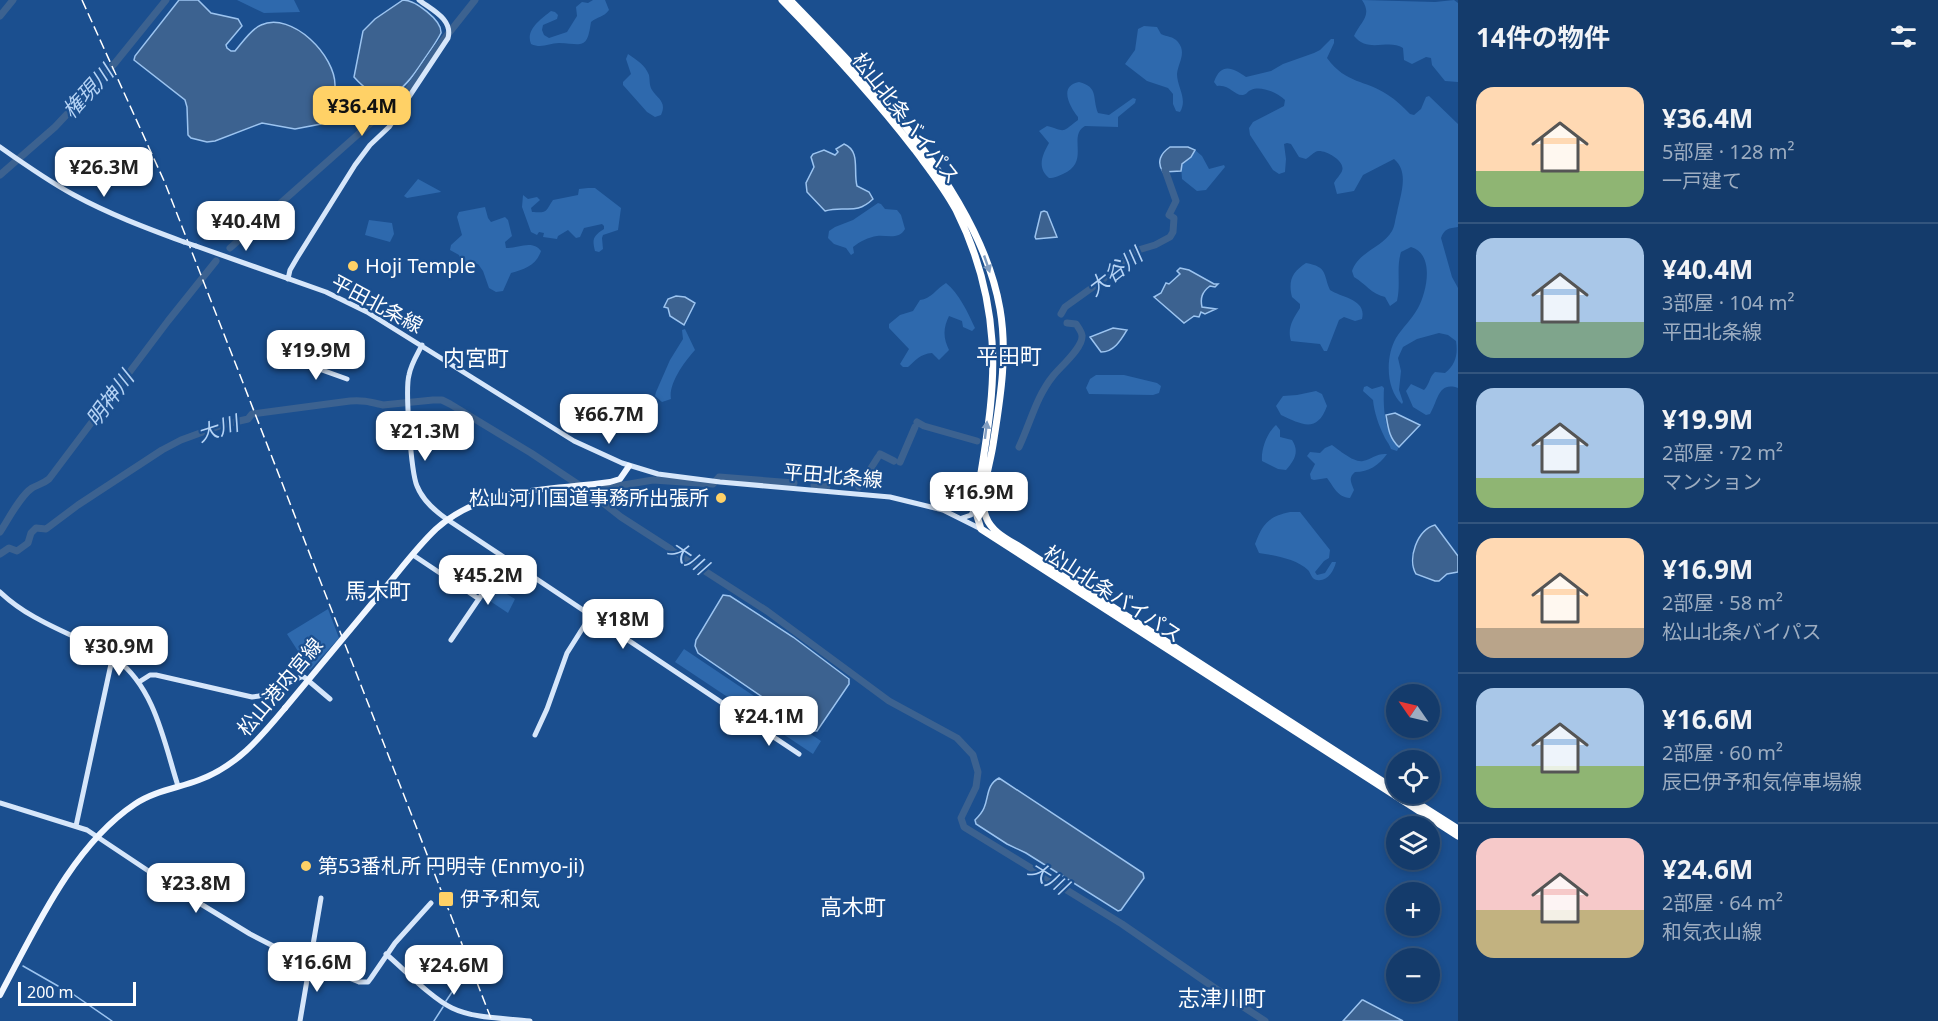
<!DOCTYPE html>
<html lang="ja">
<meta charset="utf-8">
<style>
:root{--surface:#143b6b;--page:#214673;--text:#f1f3f6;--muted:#9dadc1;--line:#33557e;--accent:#ffd166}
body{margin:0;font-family:"Noto Sans","Noto Sans JP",sans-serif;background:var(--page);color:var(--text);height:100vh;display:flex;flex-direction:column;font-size:22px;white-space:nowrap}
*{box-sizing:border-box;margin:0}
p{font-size:20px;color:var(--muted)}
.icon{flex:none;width:33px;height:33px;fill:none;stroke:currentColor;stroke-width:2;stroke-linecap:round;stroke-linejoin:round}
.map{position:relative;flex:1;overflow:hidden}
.sheet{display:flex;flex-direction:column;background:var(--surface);width:480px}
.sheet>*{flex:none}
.needle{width:39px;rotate:304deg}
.fabs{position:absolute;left:1386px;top:684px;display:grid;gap:12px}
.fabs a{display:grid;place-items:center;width:54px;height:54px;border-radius:50%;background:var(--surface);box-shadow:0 3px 9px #0003,0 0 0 2px var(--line);font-size:30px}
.scale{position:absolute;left:18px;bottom:15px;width:118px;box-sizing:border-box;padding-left:6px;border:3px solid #fff;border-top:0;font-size:16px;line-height:21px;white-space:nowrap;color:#fff;-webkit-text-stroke:4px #1b4f8f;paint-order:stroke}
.price{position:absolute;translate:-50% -51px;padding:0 14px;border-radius:12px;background:#fff;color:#222;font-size:20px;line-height:39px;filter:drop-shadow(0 2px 3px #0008)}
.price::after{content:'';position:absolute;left:50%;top:36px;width:18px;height:14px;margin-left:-9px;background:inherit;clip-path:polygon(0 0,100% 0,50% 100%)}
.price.selected{background:var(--accent);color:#111}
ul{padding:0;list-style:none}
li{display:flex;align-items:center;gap:18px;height:150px;padding:0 18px}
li+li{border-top:2px solid var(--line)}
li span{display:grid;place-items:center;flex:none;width:168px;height:120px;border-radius:18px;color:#555}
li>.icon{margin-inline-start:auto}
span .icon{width:72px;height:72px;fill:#fffc;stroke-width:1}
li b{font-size:26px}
h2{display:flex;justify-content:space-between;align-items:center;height:72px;padding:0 18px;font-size:26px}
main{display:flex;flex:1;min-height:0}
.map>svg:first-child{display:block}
.green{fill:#2e69ad}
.water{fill:#3c6290;stroke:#9cc4f0;stroke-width:1.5}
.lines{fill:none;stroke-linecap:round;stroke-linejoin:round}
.stream{stroke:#9cc4f0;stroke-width:1.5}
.river{stroke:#3c6290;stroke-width:7}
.secondary{stroke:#d6e6fa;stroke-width:5}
.primary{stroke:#f0f6ff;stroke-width:6}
.highway{stroke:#fff;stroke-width:7}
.rail{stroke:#fff;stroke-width:1.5;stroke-dasharray:10 4.5;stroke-linecap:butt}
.secondary-bridge{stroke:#d6e6fa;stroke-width:5}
.primary-bridge{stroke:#f0f6ff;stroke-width:6}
.oneway{fill:#829ec1}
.poi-dot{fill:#ffd166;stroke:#1b4f8f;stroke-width:2}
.labels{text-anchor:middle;stroke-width:4.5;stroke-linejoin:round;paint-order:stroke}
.street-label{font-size:20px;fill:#fff;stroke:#1b4f8f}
.poi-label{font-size:20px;fill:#fff;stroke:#1b4f8f;text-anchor:start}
.water-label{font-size:21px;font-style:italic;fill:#b5d3f5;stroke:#1b4f8f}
.quarter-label{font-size:22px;fill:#fff;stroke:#1b4f8f}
</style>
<main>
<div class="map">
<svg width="1458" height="1021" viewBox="0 0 1458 1021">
<rect width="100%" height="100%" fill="#1b4f8f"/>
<path class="green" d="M237 0H294L300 12 264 13Z
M593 0H605L609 10C604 17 597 17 591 22 587 50 583 44 559 43 549 43 542 49 531 44 525 30 541 19 551 11L555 12 558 15 557 19 543 25 542 30 544 35 549 38 567 32 577 16 576 7 582 2 588 3Z
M1362 0 1435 2 1454 0 1458 3V82L1445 81 1432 65 1431 58 1426 57 1412 64 1404 60 1403 48C1388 38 1369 54 1354 36 1360 22 1373 16 1362 0Z
M1144 26 1157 27 1161 34C1167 37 1173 36 1178 42 1187 53 1178 63 1177 74 1177 87 1188 99 1180 112L1176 111 1173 104V94L1168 88 1147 81 1125 64 1135 50 1138 29Z
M1331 39H1334V43L1327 58C1347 85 1365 79 1388 95 1396 100 1403 107 1410 114L1414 115 1421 109 1426 97 1429 96 1458 124V227C1449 228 1444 229 1441 238L1452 277 1458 288V388C1438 381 1438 401 1430 414L1426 415 1413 407 1406 391 1411 384 1424 390C1430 384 1429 377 1435 372L1445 373C1456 364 1458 354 1456 341L1448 335 1439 333 1417 339 1403 347 1398 358 1401 371 1399 390 1403 402 1402 404C1386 390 1385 357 1396 338 1402 328 1412 319 1418 308 1427 292 1435 254 1411 247L1401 252C1396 268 1401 284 1397 301L1390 306 1385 297C1371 294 1366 284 1354 277L1352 271C1358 252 1383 247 1392 231 1395 226 1395 219 1397 213 1400 196 1410 172 1394 159L1363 175 1354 191 1337 194 1334 183C1336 179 1341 174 1342 171 1346 161 1326 150 1318 151 1313 152 1310 157 1306 159L1299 157 1291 144 1287 143 1284 144 1286 159 1285 172 1279 174 1273 170 1250 135 1249 128 1253 122 1284 106 1285 100C1278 93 1261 85 1251 90 1246 92 1248 94 1243 95 1234 96 1230 84 1217 86L1214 82C1221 62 1233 68 1246 77L1271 71 1283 64 1314 53 1320 50Z
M628 54C637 60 645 65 649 75 650 80 649 85 652 90 658 99 667 102 661 115L655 117 647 112 623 85V82L631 74 626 59Z
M1079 82C1099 87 1092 98 1098 113L1109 115 1133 98 1136 99 1135 103 1118 117V127L1085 126C1067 136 1091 162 1063 174 1058 176 1055 178 1049 178 1036 167 1043 154 1049 143L1039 131 1047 126C1066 131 1060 134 1078 120V117C1070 107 1058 86 1079 82Z
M1195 150 1202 156 1209 169 1224 165 1225 167 1206 190 1197 191 1182 179 1181 166Z
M418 179 440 191 441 192 407 198 404 196Z
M588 188H595L621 208 618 230 603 235 602 238 603 249 599 252 595 251C592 239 593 236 604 229V226L602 224 584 228 580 237 576 238 568 230 558 236 557 239 543 237 544 233 539 232 537 235 531 232 522 207 523 195 528 199 537 197 540 200 531 208 532 212C548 213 545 212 553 200L578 195 579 189Z
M878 203 881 204 885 209 897 210 901 215 905 229C899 240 887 235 877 236 869 237 859 242 853 247L854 253 851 255 846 248 834 244 828 238 829 231 835 227 853 220Z
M485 207 488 218 491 222 505 217 508 220 512 236 505 242 506 248C517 249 532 239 541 251 536 266 524 269 511 273L503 291 496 292 489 288 483 271 478 264 461 262 459 255 450 250 451 245 462 235 457 217 459 212Z
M369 220 392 223 394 234 390 242 365 235Z
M1306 263C1328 267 1323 274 1330 290 1342 298 1367 299 1362 319L1355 321 1344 317 1339 320 1327 351H1324L1320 344 1291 341C1287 328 1293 319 1300 308V304L1292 297C1288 281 1292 272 1306 263Z
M946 283C959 293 968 313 975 328L972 331 963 327 962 321 949 316C943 328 943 338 949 350L939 360 932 353C920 354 916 360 908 367H903L900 364 909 349 889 328V324L900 315 913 311 920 300C931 299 936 289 946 283Z
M685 329 695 350C685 361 668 384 671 399L662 402 655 396 656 392 670 360 683 339 682 330Z
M1096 375H1124L1157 383 1161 386 1159 393 1153 395 1089 394 1086 388 1090 379Z
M1367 386 1372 389 1382 386 1384 388C1383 406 1384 433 1399 447L1397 451 1391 449C1389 443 1386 441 1384 436 1379 426 1374 412 1373 400L1363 391 1364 387Z
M1316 391 1322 394 1327 406C1317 434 1301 424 1281 415L1276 406 1283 396 1297 395Z
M1276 425 1280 430V437L1292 440C1300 452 1294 461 1286 470L1278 469 1262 461C1261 449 1267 433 1276 425Z
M1332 445C1339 450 1354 463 1363 461 1372 459 1377 453 1387 454 1379 465 1369 472 1355 472 1348 478 1351 482 1354 490L1350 498C1337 497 1334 487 1327 478L1314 480 1311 479 1310 474 1315 464 1307 456 1310 452 1320 453 1325 448Z
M1290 512H1300L1330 550 1329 558 1324 561 1315 572 1317 575 1325 573 1332 562H1336C1334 571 1327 582 1317 580 1311 579 1311 573 1308 570 1297 559 1273 555 1259 553L1255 544C1263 523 1268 517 1290 512Z
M492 585 515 599 508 613 484 597Z
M328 609 339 638 310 670 287 634Z
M684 649 821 741 813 754 675 662Z"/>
<path class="water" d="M179 0H198L211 13 238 19 242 26 226 45 227 48 231 51H235C242 43 251 29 261 25 292 11 336 56 335 86 335 94 328 99 325 107 323 113 325 118 321 124L295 129 262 123 215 141 207 142 191 138 188 135 187 107 185 100 134 60 135 56Z
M403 0C415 0 442 20 441 33 436 43 429 52 423 61 403 92 385 112 354 77L363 31 375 19Z
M844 144C861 151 853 171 857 186L869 192 873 199C855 216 846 205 825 211L807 192 806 183 814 167 811 157 813 154 824 150 835 155 838 152 836 149Z
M1170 147H1188L1195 150 1191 157 1182 164 1181 171 1163 172C1156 162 1161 153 1170 147Z
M1044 211 1047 212 1057 237 1036 239 1035 237 1041 212Z
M1180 268 1189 270 1214 284H1218L1215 287 1210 286C1202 292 1200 298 1202 307L1216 309 1205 314 1201 312 1199 317 1194 316 1184 323 1154 297 1161 293 1166 283 1169 284 1180 274 1177 271Z
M676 296 685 297 695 303 684 325 670 316 668 308 664 307 668 299Z
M1113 328 1127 330C1121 340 1114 352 1101 352L1090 337Z
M1395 413 1420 425 1399 447C1389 438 1388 427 1386 415Z
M1435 525 1458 556V572L1447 574 1439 581H1435L1416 574C1407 559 1417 530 1435 525Z
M723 595 730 596 793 637 849 679V684L817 731H812L698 653 695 646 696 640Z
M999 778 1143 873 1144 878 1121 910 1118 911 1026 853 1007 844 976 824 975 820C978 817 982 813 984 808 989 797 986 785 999 778Z
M1362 1000H1363L1403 1021H1343Z"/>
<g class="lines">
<path class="stream" d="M23 966 58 986
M67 990 112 1021
M446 1001 452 992
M434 1021 443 1007"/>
<path class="river" d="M0 16 13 0
M0 175 55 127 115 63 166 0
M230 248 408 90 437 48 475 0
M1061 314 1065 307 1100 282 1135 251 1155 245 1170 237 1173 232 1174 218 1169 215 1176 201 1165 170
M917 422 924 426 977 441
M1019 447C1030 424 1036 397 1053 376 1060 367 1083 348 1082 336 1082 332 1078 327 1076 324L1067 323
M880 454 894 461
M900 462 915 427
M814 485 827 486
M859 487 878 457
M588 491 653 480 713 484 719 477 794 483
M0 532C8 520 20 496 32 488 37 485 43 484 49 479L168 321 216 261
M0 554 9 548 17 551 28 543 31 533 36 528 46 529 78 505 162 450 181 440 222 425 248 419 252 414 350 401C364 400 370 402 383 405L433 400H442L450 404 531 453 588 491 621 517 767 611 889 701 957 738 973 755 978 772 976 787 961 818 964 827 1122 924 1222 993 1265 1021"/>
<path class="secondary" d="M0 147C24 164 48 181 74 195 109 214 146 228 184 242
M196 246 326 292 367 312 574 441 622 463 658 474 720 482 890 497 943 510 981 529
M288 279 290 270 297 258 355 165 370 145 389 127 448 38C453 19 432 10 419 0
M422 345C417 355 411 364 409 375 405 389 411 472 417 486 423 501 435 511 448 520L799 754
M294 360 347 379
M962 518 971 515 975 506
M413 555 479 599
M0 592C23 614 51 626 79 639 92 645 105 651 116 659 155 688 164 742 178 786
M451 640 506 559
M139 682 150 675H156L252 697 259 696 301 677H304L330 699
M535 735 547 709 567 653 591 615
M0 803 87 830 168 884 250 934 281 950 359 982H368L371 978 395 943 431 903
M76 826 111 664 114 657
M386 954C405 970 431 998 452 1008 475 1019 506 1018 530 1021
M300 1021 321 898"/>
<path class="primary" d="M379 595C398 573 415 549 436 529 485 485 550 491 610 482L620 479 629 466
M0 995C35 930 72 846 135 804 154 791 178 788 199 780 237 766 260 738 285 708"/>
<path class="highway" d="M782 0C829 48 874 97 915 150 929 169 945 189 956 210 977 252 989 295 992 341 996 395 984 451 976 504L977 516 981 529 1458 836
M790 0C870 82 980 193 1000 309 1008 355 1000 400 993 445 990 466 978 498 986 517 992 533 1009 540 1023 549L1396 790
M1403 794 1458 829"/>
<path class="rail" d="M82 0 165 183 492 1021"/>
<path class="secondary-bridge" d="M184 242 196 246"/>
<path class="primary-bridge" d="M285 708 379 595"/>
</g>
<defs><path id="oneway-solid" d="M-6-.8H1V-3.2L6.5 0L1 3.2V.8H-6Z" transform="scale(1.5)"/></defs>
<g class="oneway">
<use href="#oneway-solid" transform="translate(987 264) rotate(71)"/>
<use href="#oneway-solid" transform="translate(986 430) rotate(-83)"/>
</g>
<g class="poi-dot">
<circle cx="353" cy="266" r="6"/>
<circle cx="721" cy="498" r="6"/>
<circle cx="306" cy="866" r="6"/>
<rect x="438" y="891" width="16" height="16" rx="3"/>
</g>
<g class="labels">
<g class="street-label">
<text transform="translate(906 118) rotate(52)" y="7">松山北条バイパス</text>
<text transform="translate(377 304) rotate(28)" y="7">平田北条線</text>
<text transform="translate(833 476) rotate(5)" y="7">平田北条線</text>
<text transform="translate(1113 594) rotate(33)" y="7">松山北条バイパス</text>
<text transform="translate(280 687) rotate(-50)" y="7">松山港内宮線</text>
</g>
<g class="poi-label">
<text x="365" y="273">Hoji Temple</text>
<text x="709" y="505" text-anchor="end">松山河川国道事務所出張所</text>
<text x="318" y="873">第53番札所 円明寺 (Enmyo-ji)</text>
<text x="460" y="906">伊予和気</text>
</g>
<g class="water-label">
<text transform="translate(88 92) rotate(-47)" y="7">権現川</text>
<text transform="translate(1115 272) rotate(-38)" y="7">大谷川</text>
<text transform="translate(110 399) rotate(-53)" y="7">明神川</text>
<text transform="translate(218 429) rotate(-18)" y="7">大川</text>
<text transform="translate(688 558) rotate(34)" y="7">大川</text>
<text transform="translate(1048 878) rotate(32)" y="7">大川</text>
</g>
<g class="quarter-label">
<text x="1009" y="364">平田町</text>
<text x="476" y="366">内宮町</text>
<text x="378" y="599">馬木町</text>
<text x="853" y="915">高木町</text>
<text x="1222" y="1006">志津川町</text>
</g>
</g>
</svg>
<div class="fabs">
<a><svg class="needle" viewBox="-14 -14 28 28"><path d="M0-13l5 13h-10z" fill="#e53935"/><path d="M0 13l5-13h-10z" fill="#9dadc1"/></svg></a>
<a><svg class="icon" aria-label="locate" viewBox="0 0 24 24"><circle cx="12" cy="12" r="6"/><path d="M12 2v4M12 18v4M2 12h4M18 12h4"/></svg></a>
<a><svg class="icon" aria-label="layers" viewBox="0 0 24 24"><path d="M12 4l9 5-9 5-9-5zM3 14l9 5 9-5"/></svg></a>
<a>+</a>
<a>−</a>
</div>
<div class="scale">200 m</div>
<b class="price selected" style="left:362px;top:137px">¥36.4M</b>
<b class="price" style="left:104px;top:198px">¥26.3M</b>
<b class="price" style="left:246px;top:252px">¥40.4M</b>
<b class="price" style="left:316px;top:381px">¥19.9M</b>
<b class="price" style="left:609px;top:445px">¥66.7M</b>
<b class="price" style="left:425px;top:462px">¥21.3M</b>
<b class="price" style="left:979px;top:523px">¥16.9M</b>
<b class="price" style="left:488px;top:606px">¥45.2M</b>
<b class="price" style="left:623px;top:650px">¥18M</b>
<b class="price" style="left:119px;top:677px">¥30.9M</b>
<b class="price" style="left:769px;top:747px">¥24.1M</b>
<b class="price" style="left:196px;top:914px">¥23.8M</b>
<b class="price" style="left:317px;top:993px">¥16.6M</b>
<b class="price" style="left:454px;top:996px">¥24.6M</b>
</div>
<section class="sheet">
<h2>14件の物件<svg class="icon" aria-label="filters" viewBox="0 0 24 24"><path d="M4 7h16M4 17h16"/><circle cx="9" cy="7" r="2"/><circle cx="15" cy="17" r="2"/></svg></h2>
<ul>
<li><span style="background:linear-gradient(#ffd9b3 70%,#8fb573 0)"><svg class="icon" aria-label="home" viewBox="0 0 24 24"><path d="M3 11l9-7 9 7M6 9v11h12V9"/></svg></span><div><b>¥36.4M</b><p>5部屋 · 128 m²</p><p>一戸建て</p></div></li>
<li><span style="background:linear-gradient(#a9c7e8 70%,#7fa58c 0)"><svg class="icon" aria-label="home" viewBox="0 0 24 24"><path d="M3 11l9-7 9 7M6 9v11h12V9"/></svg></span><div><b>¥40.4M</b><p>3部屋 · 104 m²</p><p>平田北条線</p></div></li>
<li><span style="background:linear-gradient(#a9c7e8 75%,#8fb573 0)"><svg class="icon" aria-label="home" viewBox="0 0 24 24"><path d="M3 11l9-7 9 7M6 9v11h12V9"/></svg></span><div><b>¥19.9M</b><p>2部屋 · 72 m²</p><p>マンション</p></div></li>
<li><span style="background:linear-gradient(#ffd9b3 75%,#b9a48a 0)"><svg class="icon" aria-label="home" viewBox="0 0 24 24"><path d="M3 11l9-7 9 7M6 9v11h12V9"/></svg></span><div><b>¥16.9M</b><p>2部屋 · 58 m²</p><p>松山北条バイパス</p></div></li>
<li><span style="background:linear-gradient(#a9c7e8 65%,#8fb573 0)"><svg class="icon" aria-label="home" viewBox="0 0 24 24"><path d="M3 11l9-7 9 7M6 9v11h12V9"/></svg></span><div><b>¥16.6M</b><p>2部屋 · 60 m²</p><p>辰巳伊予和気停車場線</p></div></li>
<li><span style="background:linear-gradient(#f6c9c9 60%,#c2b280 0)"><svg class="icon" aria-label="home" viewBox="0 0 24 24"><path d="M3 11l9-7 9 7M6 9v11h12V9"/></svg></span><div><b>¥24.6M</b><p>2部屋 · 64 m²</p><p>和気衣山線</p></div></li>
</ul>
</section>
</main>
